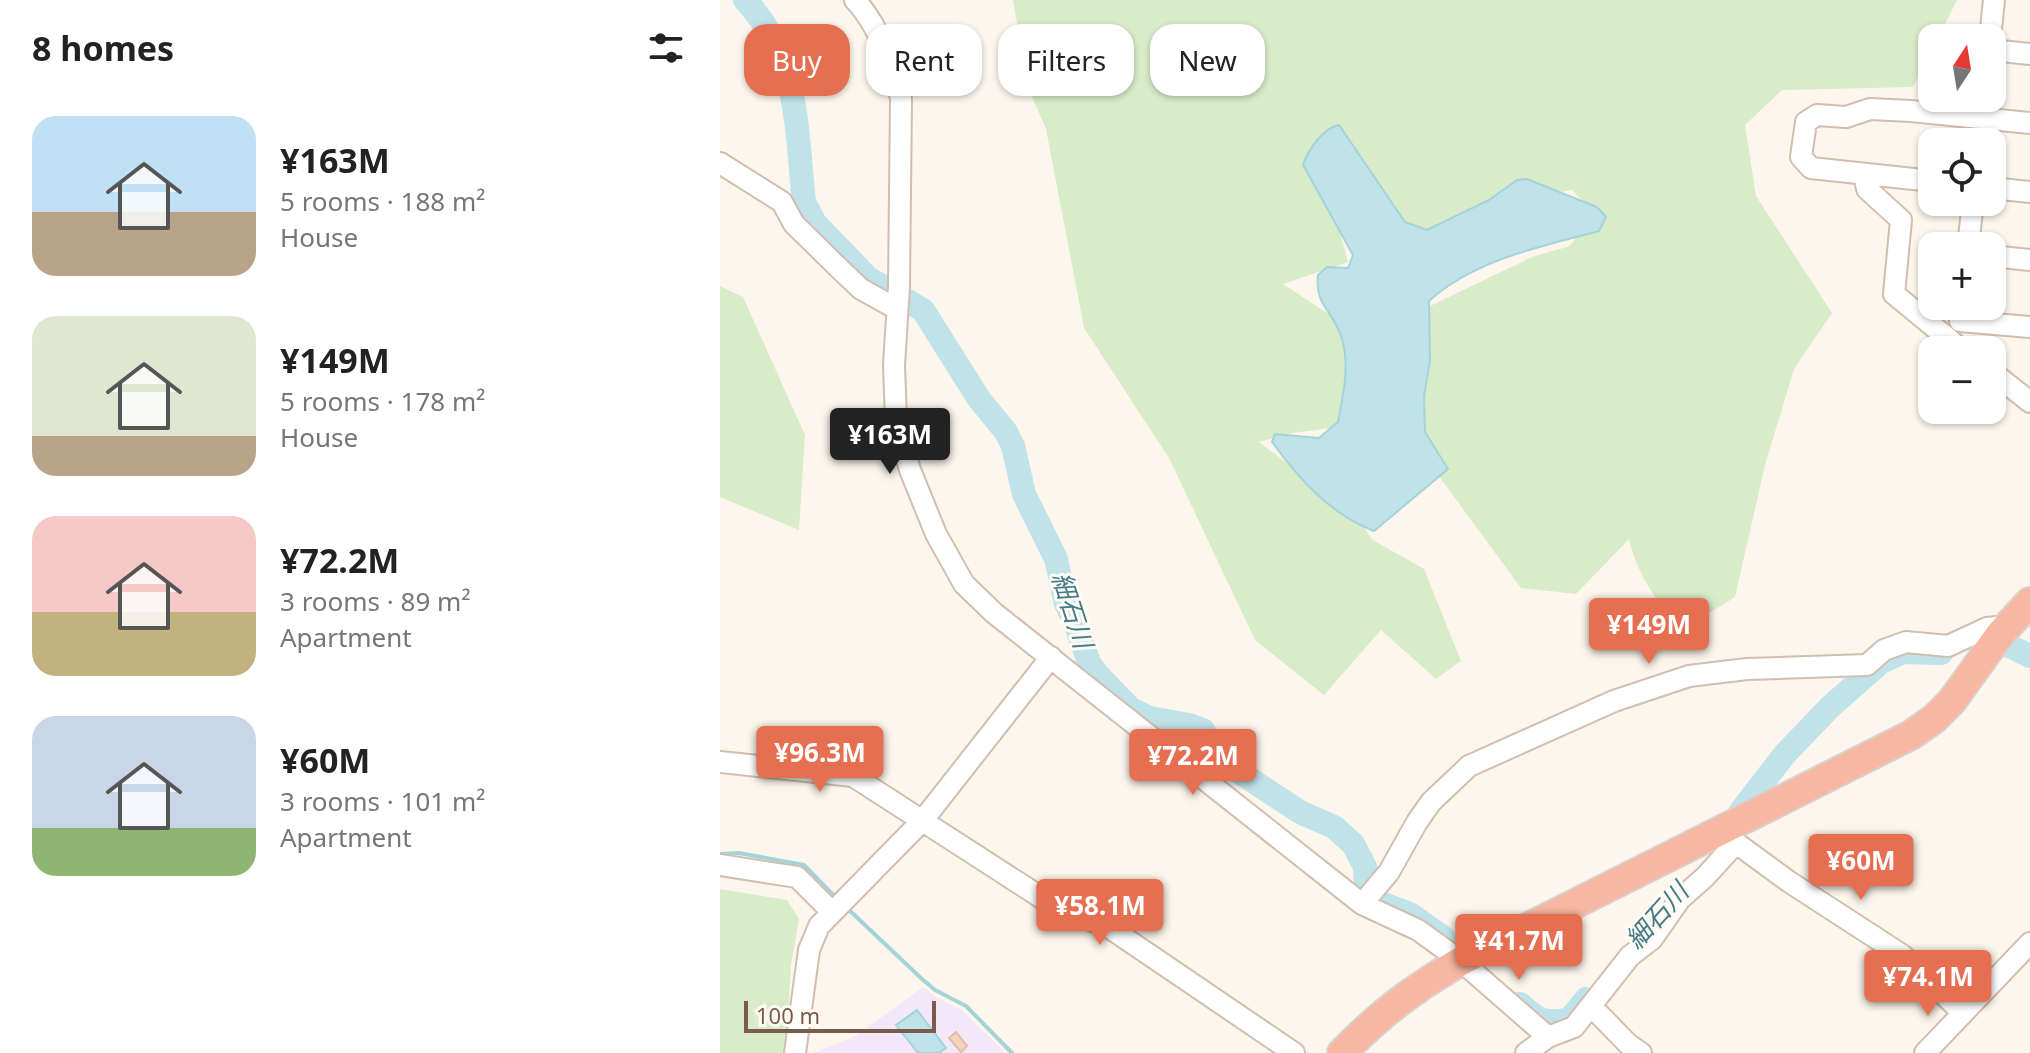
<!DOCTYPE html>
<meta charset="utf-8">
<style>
:root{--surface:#fff;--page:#f2f2f2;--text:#222;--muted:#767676;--accent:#e76f51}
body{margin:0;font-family:"Noto Sans","Noto Sans JP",sans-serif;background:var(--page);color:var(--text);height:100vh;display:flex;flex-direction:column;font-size:30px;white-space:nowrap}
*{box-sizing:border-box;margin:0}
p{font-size:26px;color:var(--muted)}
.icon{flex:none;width:44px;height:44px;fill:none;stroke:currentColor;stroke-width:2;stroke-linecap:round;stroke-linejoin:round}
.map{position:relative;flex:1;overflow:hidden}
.details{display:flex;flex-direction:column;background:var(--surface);width:720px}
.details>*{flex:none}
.hud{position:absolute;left:24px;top:24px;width:760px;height:72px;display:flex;gap:16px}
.needle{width:52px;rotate:12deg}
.fabs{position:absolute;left:1198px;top:24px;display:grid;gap:16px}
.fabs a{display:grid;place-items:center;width:88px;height:88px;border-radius:16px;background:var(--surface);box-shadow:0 2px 6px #0004;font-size:40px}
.scale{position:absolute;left:24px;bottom:20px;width:192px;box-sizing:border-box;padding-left:8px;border:4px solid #7a5c4d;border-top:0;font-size:22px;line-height:28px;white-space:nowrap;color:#7a5c4d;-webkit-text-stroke:6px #fffaf3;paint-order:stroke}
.price{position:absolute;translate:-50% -68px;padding:0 18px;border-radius:8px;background:var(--accent);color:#fff;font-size:26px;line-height:52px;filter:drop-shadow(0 2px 4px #0008)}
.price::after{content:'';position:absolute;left:50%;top:48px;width:24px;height:18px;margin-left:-12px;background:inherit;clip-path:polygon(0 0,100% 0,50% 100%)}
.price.on{background:#222;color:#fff}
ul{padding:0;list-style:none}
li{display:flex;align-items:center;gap:24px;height:200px;padding:0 32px}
li span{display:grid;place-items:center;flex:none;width:224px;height:160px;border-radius:24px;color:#555}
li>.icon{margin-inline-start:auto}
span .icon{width:96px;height:96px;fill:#fffc;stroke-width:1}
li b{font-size:34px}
h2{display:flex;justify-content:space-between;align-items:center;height:96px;padding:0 32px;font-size:34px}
.chip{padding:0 28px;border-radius:24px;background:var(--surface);box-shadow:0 2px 6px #0004;font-size:28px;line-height:72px}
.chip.on{background:var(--accent);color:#fff}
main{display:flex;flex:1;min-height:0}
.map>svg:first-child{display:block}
.education{fill:#f3e8fa}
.green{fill:#d8ecc9}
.water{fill:#bfe3e8;stroke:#a5d3da;stroke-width:2}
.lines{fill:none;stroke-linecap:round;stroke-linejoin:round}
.stream{stroke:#a5d3da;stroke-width:4}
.river{stroke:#bfe3e8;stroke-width:24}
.building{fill:#f3d5c3;stroke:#e6bba3;stroke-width:2}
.minor-casing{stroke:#d1beb0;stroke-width:24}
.highway-casing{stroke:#dad1cd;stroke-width:32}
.minor{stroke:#fff;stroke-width:20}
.highway{stroke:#f7b7a3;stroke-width:28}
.labels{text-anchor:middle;stroke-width:6;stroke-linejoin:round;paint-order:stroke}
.water-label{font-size:26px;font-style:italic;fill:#437c86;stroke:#fffaf3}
</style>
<main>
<section class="details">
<h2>8 homes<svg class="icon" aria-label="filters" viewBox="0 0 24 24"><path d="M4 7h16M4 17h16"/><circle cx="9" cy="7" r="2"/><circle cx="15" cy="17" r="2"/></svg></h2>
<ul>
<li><span style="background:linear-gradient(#bfe0f5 60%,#b9a48a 0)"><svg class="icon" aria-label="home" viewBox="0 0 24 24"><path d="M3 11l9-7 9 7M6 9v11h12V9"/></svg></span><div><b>¥163M</b><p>5 rooms · 188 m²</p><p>House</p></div></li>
<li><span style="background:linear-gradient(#dfe7d0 75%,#b9a48a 0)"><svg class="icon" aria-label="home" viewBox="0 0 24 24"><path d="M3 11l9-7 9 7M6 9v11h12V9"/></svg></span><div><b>¥149M</b><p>5 rooms · 178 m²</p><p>House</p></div></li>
<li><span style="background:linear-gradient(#f6c9c9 60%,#c2b280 0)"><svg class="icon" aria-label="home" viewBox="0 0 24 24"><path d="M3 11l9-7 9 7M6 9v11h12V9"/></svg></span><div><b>¥72.2M</b><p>3 rooms · 89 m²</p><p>Apartment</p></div></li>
<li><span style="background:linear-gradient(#c9d6e8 70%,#8fb573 0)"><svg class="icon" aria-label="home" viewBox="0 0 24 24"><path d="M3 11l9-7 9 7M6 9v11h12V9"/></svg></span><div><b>¥60M</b><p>3 rooms · 101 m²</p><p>Apartment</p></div></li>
</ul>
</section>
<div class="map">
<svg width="1310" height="1053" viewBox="0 0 1310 1053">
<rect width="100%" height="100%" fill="#fdf6ec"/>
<path class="education" d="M203 987 216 997 242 1010 285 1053H94L137 1035Z"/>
<path class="green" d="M293 0H1237L1218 38H1212V49L1193 87 1062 90 1025 125 1036 196 1112 313 1074 369 1045 465 1015 597 962 630C937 602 917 575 909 539L856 594 801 588 696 445 691 364 710 306 812 257 850 246 862 229 867 206 852 190 787 200 697 246 596 144 628 262 563 284 622 323 626 388 620 427 572 433 539 442 575 469 632 506 651 539 704 569 741 661 716 679 661 630 604 695 535 640 449 458 364 328 326 129 308 88Z
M0 286 23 297 85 435 79 530 0 497Z
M0 889 67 900 79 919 71 965 66 1053H0Z"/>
<path class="water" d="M619 125 685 222 707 230 769 200 797 180 807 179 877 207 886 217 879 231C822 246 754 260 709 301L710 360 704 396 705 432 728 469 654 531C610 514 579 479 552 442L555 434 599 438 618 422C623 395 630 367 622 339 615 312 594 306 598 275L607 267 628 268 633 255 583 165C588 150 603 128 619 125Z
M197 1010 226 1048 219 1053H198L176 1025Z"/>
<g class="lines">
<path class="stream" d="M0 854 19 853 84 865 118 900
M128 909 202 979 215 990 246 1006 292 1053"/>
<path class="river" d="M25 0C79 57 76 128 84 202L95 223 148 278 203 310 259 399 286 432 293 446 304 494 336 559 346 604 355 622 369 663 376 673 411 709 430 718 469 725 483 730 494 751 504 762 580 812 614 827 633 844 645 867 646 885 655 901 690 914 724 938
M1259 641 1289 646 1310 656
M1020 812 1065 754 1110 707 1161 662 1183 652 1221 653
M800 1004C819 1021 822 1023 849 1020L866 999"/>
</g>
<path class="building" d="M236 1032 247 1046 241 1052 229 1038Z"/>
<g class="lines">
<g class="minor-casing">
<path id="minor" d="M135 0C158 25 174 66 181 99L179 286 174 365 176 420 190 470 216 534 244 584 274 613 642 904 698 930 741 961 828 1037
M1270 38 1274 0
M1272 50 1310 54
M1259 142 1264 98
M0 163 62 202 74 224 124 273 141 289 177 309
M1144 174 1147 189 1181 220 1174 294 1242 350
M1212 181 1091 168 1081 157 1086 122 1097 115 1126 117 1150 109 1191 111 1310 123
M1272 188 1310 192
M1248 246 1253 202
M1272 256 1310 260
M1240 321 1310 327
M1272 372 1310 402
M0 762 133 776 339 909 387 926 574 1053
M1001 832 1068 881 1182 955 1243 1013
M0 865 77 877 111 911
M642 904 669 872 697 822 711 802 749 766 894 701 969 676 1027 669 1147 665 1164 650 1186 642 1228 646 1267 628 1287 626
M872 1007 908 1044 921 1053
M75 1053 89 950 99 926 203 820 331 657
M806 1053 828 1037 854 1027 910 956 932 939 960 899 985 877 1015 844
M1205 1053 1310 943"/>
</g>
<g class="highway-casing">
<path id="highway" d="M622 1053C662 1012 692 990 741 961L1191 735 1214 719 1232 701 1281 633 1310 602"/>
</g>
<use href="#minor" class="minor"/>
<use href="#highway" class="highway"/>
</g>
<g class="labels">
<g class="water-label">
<text transform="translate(352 610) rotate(72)" y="9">細石川</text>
<text transform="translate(937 916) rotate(-48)" y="9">細石川</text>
</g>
</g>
</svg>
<div class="fabs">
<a><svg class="needle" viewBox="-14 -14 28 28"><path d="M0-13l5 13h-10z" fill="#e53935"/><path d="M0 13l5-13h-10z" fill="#767676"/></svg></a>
<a><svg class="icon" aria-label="locate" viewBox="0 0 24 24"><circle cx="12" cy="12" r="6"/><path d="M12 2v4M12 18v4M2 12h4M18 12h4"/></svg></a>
<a>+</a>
<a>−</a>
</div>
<div class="scale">100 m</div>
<b class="price on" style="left:170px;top:476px">¥163M</b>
<b class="price" style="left:929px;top:666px">¥149M</b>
<b class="price" style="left:100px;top:794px">¥96.3M</b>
<b class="price" style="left:473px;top:797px">¥72.2M</b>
<b class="price" style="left:1141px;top:902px">¥60M</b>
<b class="price" style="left:380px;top:947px">¥58.1M</b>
<b class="price" style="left:799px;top:982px">¥41.7M</b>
<b class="price" style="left:1208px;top:1018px">¥74.1M</b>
<div class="hud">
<a class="chip on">Buy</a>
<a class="chip">Rent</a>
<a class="chip">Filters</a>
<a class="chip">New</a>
</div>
</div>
</main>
